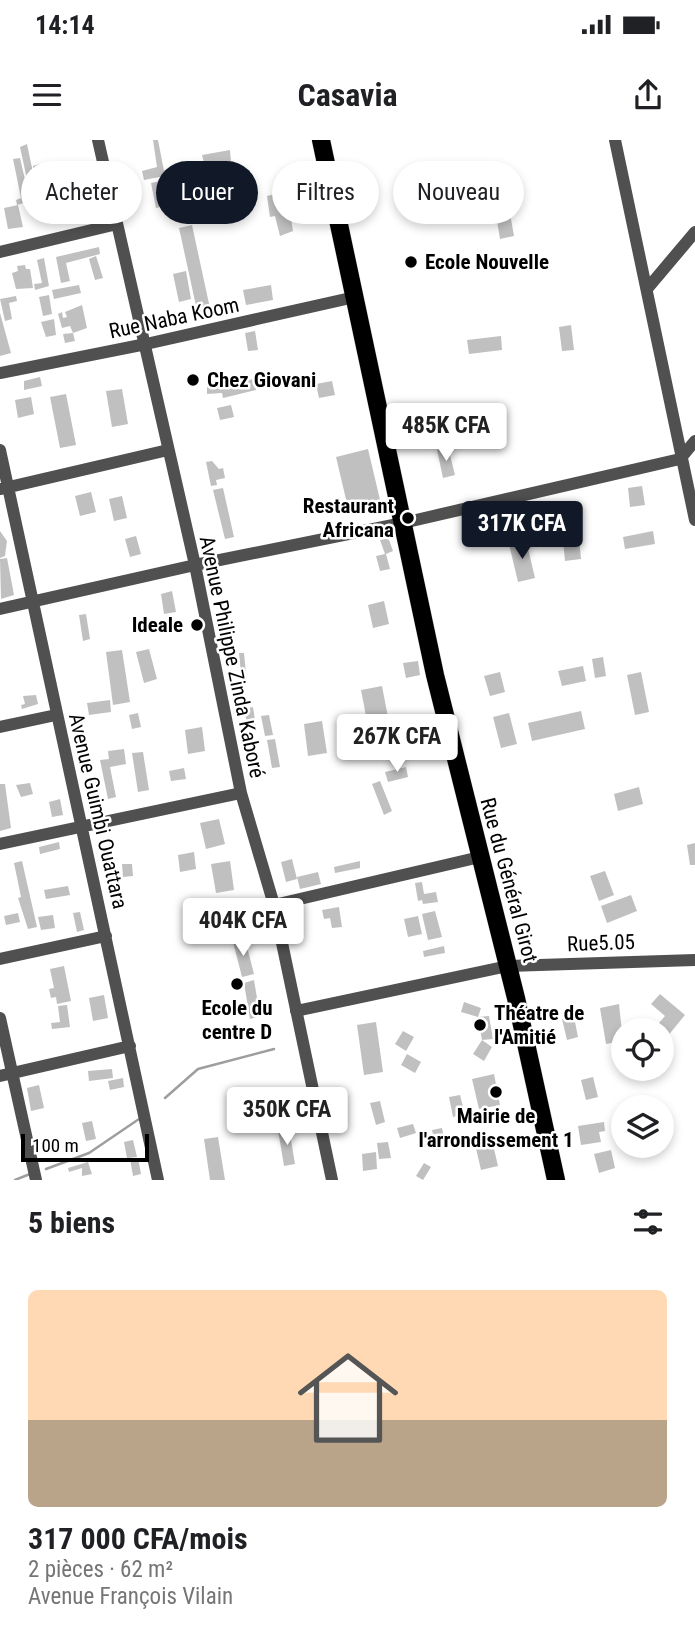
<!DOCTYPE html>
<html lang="fr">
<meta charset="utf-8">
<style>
:root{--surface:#fff;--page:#f6f6f6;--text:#202124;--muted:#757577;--line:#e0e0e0;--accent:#111827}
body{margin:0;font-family:"Roboto Condensed",sans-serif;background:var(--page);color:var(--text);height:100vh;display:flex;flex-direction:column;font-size:26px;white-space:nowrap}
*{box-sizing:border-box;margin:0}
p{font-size:23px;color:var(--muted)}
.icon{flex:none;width:38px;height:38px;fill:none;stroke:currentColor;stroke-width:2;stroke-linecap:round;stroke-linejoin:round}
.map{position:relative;height:1040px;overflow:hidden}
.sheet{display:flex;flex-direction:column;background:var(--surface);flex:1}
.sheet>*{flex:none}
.hud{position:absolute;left:21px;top:21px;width:654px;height:63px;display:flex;gap:14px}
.buttons{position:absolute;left:611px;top:878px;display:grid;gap:14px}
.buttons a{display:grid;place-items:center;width:63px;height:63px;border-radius:50%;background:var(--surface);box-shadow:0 4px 10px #0003;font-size:35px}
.scale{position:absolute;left:21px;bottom:18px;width:128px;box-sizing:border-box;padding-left:7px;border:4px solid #000;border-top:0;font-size:19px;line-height:24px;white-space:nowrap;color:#000;-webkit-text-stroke:5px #fff;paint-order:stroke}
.price{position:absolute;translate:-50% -60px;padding:0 16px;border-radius:7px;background:#fff;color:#222;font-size:23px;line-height:46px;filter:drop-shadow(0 2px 4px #0008)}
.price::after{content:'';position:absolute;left:50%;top:42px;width:21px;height:16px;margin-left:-10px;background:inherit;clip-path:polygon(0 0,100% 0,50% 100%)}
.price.selected{background:var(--accent);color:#fff}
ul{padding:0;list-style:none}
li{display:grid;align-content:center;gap:14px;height:371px;padding:0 28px}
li+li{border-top:2px solid var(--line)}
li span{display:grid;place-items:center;height:217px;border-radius:10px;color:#555}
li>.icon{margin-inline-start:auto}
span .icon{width:126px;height:126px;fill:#fffc;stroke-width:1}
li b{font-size:30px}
h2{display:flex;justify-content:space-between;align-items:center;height:84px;padding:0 28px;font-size:30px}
.chip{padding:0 24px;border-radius:32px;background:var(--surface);box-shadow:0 4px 10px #0003;font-size:24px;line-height:63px}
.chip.selected{background:var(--accent);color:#fff}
.status{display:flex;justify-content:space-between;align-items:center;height:49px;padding:0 35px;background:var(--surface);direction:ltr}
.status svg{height:19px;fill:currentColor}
header{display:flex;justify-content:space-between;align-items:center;height:91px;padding:0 28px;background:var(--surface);font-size:32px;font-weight:700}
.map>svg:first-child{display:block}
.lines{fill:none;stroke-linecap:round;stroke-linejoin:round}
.stream{stroke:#9e9e9e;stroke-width:2.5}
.building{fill:#c0c0c0}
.highway-casing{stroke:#dbdbdb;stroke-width:19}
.minor{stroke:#505050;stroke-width:12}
.highway{stroke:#000;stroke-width:18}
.poi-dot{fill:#000;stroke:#fff;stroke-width:2.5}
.labels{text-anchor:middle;stroke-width:5;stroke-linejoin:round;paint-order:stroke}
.poi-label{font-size:21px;font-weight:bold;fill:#000;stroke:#fff;text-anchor:start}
.street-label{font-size:21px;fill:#000;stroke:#fff}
</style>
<div class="status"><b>14:14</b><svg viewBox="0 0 49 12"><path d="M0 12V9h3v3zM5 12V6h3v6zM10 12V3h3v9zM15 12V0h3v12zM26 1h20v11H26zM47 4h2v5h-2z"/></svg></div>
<header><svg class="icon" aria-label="menu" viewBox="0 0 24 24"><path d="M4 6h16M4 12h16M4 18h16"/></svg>Casavia<svg class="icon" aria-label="share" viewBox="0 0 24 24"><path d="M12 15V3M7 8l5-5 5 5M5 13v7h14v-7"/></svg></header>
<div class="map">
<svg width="695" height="1040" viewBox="0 0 695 1040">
<rect width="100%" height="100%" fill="#fff"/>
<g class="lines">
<path class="stream" d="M165 958 198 929 274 909
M46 1029 89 1013 139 979
M15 1040 30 1034"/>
</g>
<path class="building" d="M153 0H158L165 36 144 40 142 31 157 27Z
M27 4 36 47 29 49 20 7Z
M230 10 231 22 205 27 202 15Z
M20 18 30 61 17 65 16 60 21 58 13 19Z
M40 24 41 27 49 25 52 41 37 45 33 26Z
M179 30 189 73 177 76 167 32Z
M165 40 170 65 156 68 151 43Z
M239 44 243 58 215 67 211 52Z
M287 51 293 91 280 96 275 76 270 77 267 56Z
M18 65 23 87 8 89 4 68Z
M510 73 514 96 500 99 496 75Z
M192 85 211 173 198 175 179 88Z
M99 107 100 114 66 123 70 141 61 143 56 117Z
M96 116 103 138 95 140 89 119Z
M44 118 49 146 35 150 34 144 42 143 37 120Z
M25 125 26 129H30L33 148 16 149 12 133 18 131 17 126Z
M186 131 191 159 179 162 173 134Z
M79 145 81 153 54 159 52 150Z
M271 145 273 160 246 165 243 150Z
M49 155 52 174 43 176 39 157Z
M16 156 17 161 9 163 12 179 5 181 0 159Z
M82 165 87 188 73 193 75 201 65 203 63 194 73 193 70 186 62 188 58 174 62 172 63 178 67 177 65 172Z
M0 173 11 213 0 216Z
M54 179 56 195 46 197 41 182Z
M571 185 574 210 562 211 559 187Z
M255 191 258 210 248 211 245 193Z
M501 196 502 210 469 214 467 200Z
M40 237 42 246 24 250V241Z
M253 239 256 250 223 258 222 253 207 254V246L221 247Z
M332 241 335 255 319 258 316 244Z
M122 249 128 284 112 287 106 251Z
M66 254 76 305 60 308 50 257Z
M31 257 34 274 18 278 15 260Z
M231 265 234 277 220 280 217 268Z
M448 307 455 335 443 338 437 310Z
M368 309 381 364 349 372 336 317Z
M212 321 219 329 223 328 225 338 216 340 217 345 211 346 206 322Z
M642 346 645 365 630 367 628 348Z
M223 348 234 397 225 399 213 350Z
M91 352 96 372 80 376 75 356Z
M122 356 127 378 114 381 109 359Z
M578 387 581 419 565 421 562 389Z
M0 391 7 401 5 416 0 418Z
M653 391 655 404 625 409 623 397Z
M136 396 141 414 130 417 125 399Z
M388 397 393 411 386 414 390 429 380 431 376 416 385 414 380 400Z
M526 400 535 438 518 442 509 404Z
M7 418 14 455 1 459 0 419Z
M172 451 176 472 164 474 161 454Z
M384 461 389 484 373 488 368 465Z
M86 474 90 499 83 501 79 475Z
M149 509 157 539 144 543 136 512Z
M122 510 130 562 113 565 106 512Z
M239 513H244L247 543H242Z
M603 517 606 536 595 538 592 519Z
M418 521 420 535 406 538 403 523Z
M583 526 586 541 562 546 558 531Z
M500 532 505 552 490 556 484 536Z
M641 532 649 572 635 575 627 535Z
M382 546 392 598 371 602 361 550Z
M36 555 38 564 22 569 21 565 25 564 23 556Z
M110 560 111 572 89 575 87 563Z
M253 567 256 587 248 588 244 569Z
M581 571 585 589 532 601 528 583Z
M138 573 141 587 132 589 129 575Z
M509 573 517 604 501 608 493 577Z
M269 575 273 595 265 596 261 576Z
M322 581 327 613 308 616 304 584Z
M202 587 205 611 188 614 185 590Z
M275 599 280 627 272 628 267 600Z
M124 609 126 624 110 627 116 657 108 659 100 620 109 619 108 611Z
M143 612 149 650 138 652 132 613Z
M406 627 408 637 388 642 385 632Z
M184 628 186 639 171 641 169 631Z
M380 641 392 671 384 675 372 644Z
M30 643 33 654 21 657 16 645Z
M0 644H5L11 688 0 691Z
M639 647 643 664 618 671 614 654Z
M60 659 63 675 52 677 49 662Z
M219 679 225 704 206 709 200 683Z
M59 702 60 709 40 714 39 707Z
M695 703V725H690L687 705Z
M194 712 196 729 180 732 178 715Z
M292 719 297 739 286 742 281 722Z
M22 721 37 787 28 789 18 758 21 757 14 723Z
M230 721 234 750 216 753 211 724Z
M360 721V728L335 733 334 727Z
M122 724H132L133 736 123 737Z
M605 731 614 755 599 761 590 736Z
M318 732 321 744 300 749 297 737Z
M422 742 424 754 436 752 438 762 423 764 422 760 418 761 415 743Z
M68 746 70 755 46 759 44 750Z
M631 755 637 771 607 783 601 766Z
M339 767 342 787 332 788 330 778 324 779 322 770Z
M435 771 442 797 428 800 422 774Z
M80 772 84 790 77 792 73 773Z
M18 773 20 782 6 785 4 776Z
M53 775 55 788 41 790 38 777Z
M418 776 422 794 408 797 404 779Z
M245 799 254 834 242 837 233 802Z
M444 806 445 813 424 817 423 811Z
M64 826 71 861 57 864 56 857 51 858 49 849 54 848 50 829Z
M254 840 260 876 250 879 244 843Z
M660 854 685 875 662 903V891H652L665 876 651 864Z
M104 855 108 878 93 881 89 858Z
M464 862 481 868 478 877 489 876 493 899 482 900 478 877 461 872Z
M619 864 623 901 606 904 600 868Z
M67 865 70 887 52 889 51 883 60 882 58 866Z
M574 877 578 897 567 900 562 879Z
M376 882 383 932 364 935 357 885Z
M403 891 414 897 406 911 395 904Z
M482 900 492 907 484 921 473 914Z
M407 914 421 922 415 933 401 925Z
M112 929 113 938 89 941 88 931Z
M494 934 500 965 479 969 472 939Z
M593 937 598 957 586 960 581 940Z
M123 938 124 947 110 950 108 941Z
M39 945 44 968 31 971 27 948Z
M460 955 465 974 453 977 449 957Z
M380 961 385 982 376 985 370 963Z
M92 981 96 999 86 1001 82 983Z
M604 982 605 991 599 992 601 1002 581 1005 578 986Z
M413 984 416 993 400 998 397 988Z
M289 988 295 1024 284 1026 278 990Z
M442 988 446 1008 436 1010 432 990Z
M491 996 498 1026 481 1030 474 1000Z
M218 997 225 1040H210L204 999Z
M133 1000 137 1017 127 1018 124 1002Z
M388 1002 391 1018 379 1019 377 1003Z
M611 1010 615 1028 599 1033 594 1014Z
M376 1012 377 1029 363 1031 362 1014Z
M138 1018 141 1034 133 1036 130 1019Z
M88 1022 92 1034 82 1036V1028L69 1032 68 1028Z
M424 1023 431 1027 423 1040 416 1036Z"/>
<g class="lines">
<g class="highway-casing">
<path id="highway" d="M321 0 435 535 516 858 556 1040"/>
</g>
<path class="minor" d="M98 0 195 425 241 653 274 765 332 1040
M615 0 695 380
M0 112 117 84
M647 149 695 92
M0 233 146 204 355 157
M0 310 158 1040
M1 349 168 310
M0 469 195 425 403 383 680 319 695 301
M0 587 56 575
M0 704 241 653
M274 765 480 717
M0 819 106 796
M296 871 508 826 695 820
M0 878 36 1040
M0 936 130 906"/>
<use href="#highway" class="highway"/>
</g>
<g class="poi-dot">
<circle cx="411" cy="122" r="7"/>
<circle cx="193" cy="240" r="7"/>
<circle cx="408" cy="378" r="7"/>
<circle cx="197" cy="485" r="7"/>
<circle cx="237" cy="844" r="7"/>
<circle cx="480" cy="885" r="7"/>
<circle cx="496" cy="952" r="7"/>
</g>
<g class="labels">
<g class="poi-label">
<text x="425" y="129">Ecole Nouvelle</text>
<text x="207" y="247">Chez Giovani</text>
<text x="394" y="373" text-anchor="end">Restaurant<tspan x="394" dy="24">Africana</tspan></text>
<text x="183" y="492" text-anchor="end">Ideale</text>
<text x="237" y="875" text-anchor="middle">Ecole du<tspan x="237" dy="24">centre D</tspan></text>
<text x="494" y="880">Théatre de<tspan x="494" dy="24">l'Amitié</tspan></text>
<text x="496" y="983" text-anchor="middle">Mairie de<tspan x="496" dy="24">l'arrondissement 1</tspan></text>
</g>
<g class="street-label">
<text transform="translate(174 178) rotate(-12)" y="7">Rue Naba Koom</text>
<text transform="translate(232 517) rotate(78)" y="7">Avenue Philippe Zinda Kaboré</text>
<text transform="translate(98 671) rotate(77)" y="7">Avenue Guimbi Ouattara</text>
<text transform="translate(509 740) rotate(75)" y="7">Rue du Général Girot</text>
<text transform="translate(601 803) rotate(-2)" y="7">Rue5.05</text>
</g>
</g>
</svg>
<div class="buttons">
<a><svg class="icon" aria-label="locate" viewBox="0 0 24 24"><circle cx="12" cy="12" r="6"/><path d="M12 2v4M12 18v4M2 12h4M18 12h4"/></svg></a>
<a><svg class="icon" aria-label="layers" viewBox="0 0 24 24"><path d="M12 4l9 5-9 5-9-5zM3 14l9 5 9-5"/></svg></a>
</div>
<div class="scale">100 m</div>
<b class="price" style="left:446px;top:323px">485K CFA</b>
<b class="price selected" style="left:522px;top:421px">317K CFA</b>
<b class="price" style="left:397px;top:634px">267K CFA</b>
<b class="price" style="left:243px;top:818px">404K CFA</b>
<b class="price" style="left:287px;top:1007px">350K CFA</b>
<div class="hud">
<a class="chip">Acheter</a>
<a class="chip selected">Louer</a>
<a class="chip">Filtres</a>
<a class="chip">Nouveau</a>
</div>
</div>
<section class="sheet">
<h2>5 biens<svg class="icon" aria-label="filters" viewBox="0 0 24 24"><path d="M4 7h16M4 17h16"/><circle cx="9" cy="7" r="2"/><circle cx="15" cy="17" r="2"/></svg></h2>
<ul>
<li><span style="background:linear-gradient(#ffd9b3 60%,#b9a48a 0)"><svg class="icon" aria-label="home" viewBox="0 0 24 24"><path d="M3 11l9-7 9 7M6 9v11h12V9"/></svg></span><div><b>317 000 CFA/mois</b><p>2 pièces · 62 m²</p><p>Avenue François Vilain</p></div></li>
</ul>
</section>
